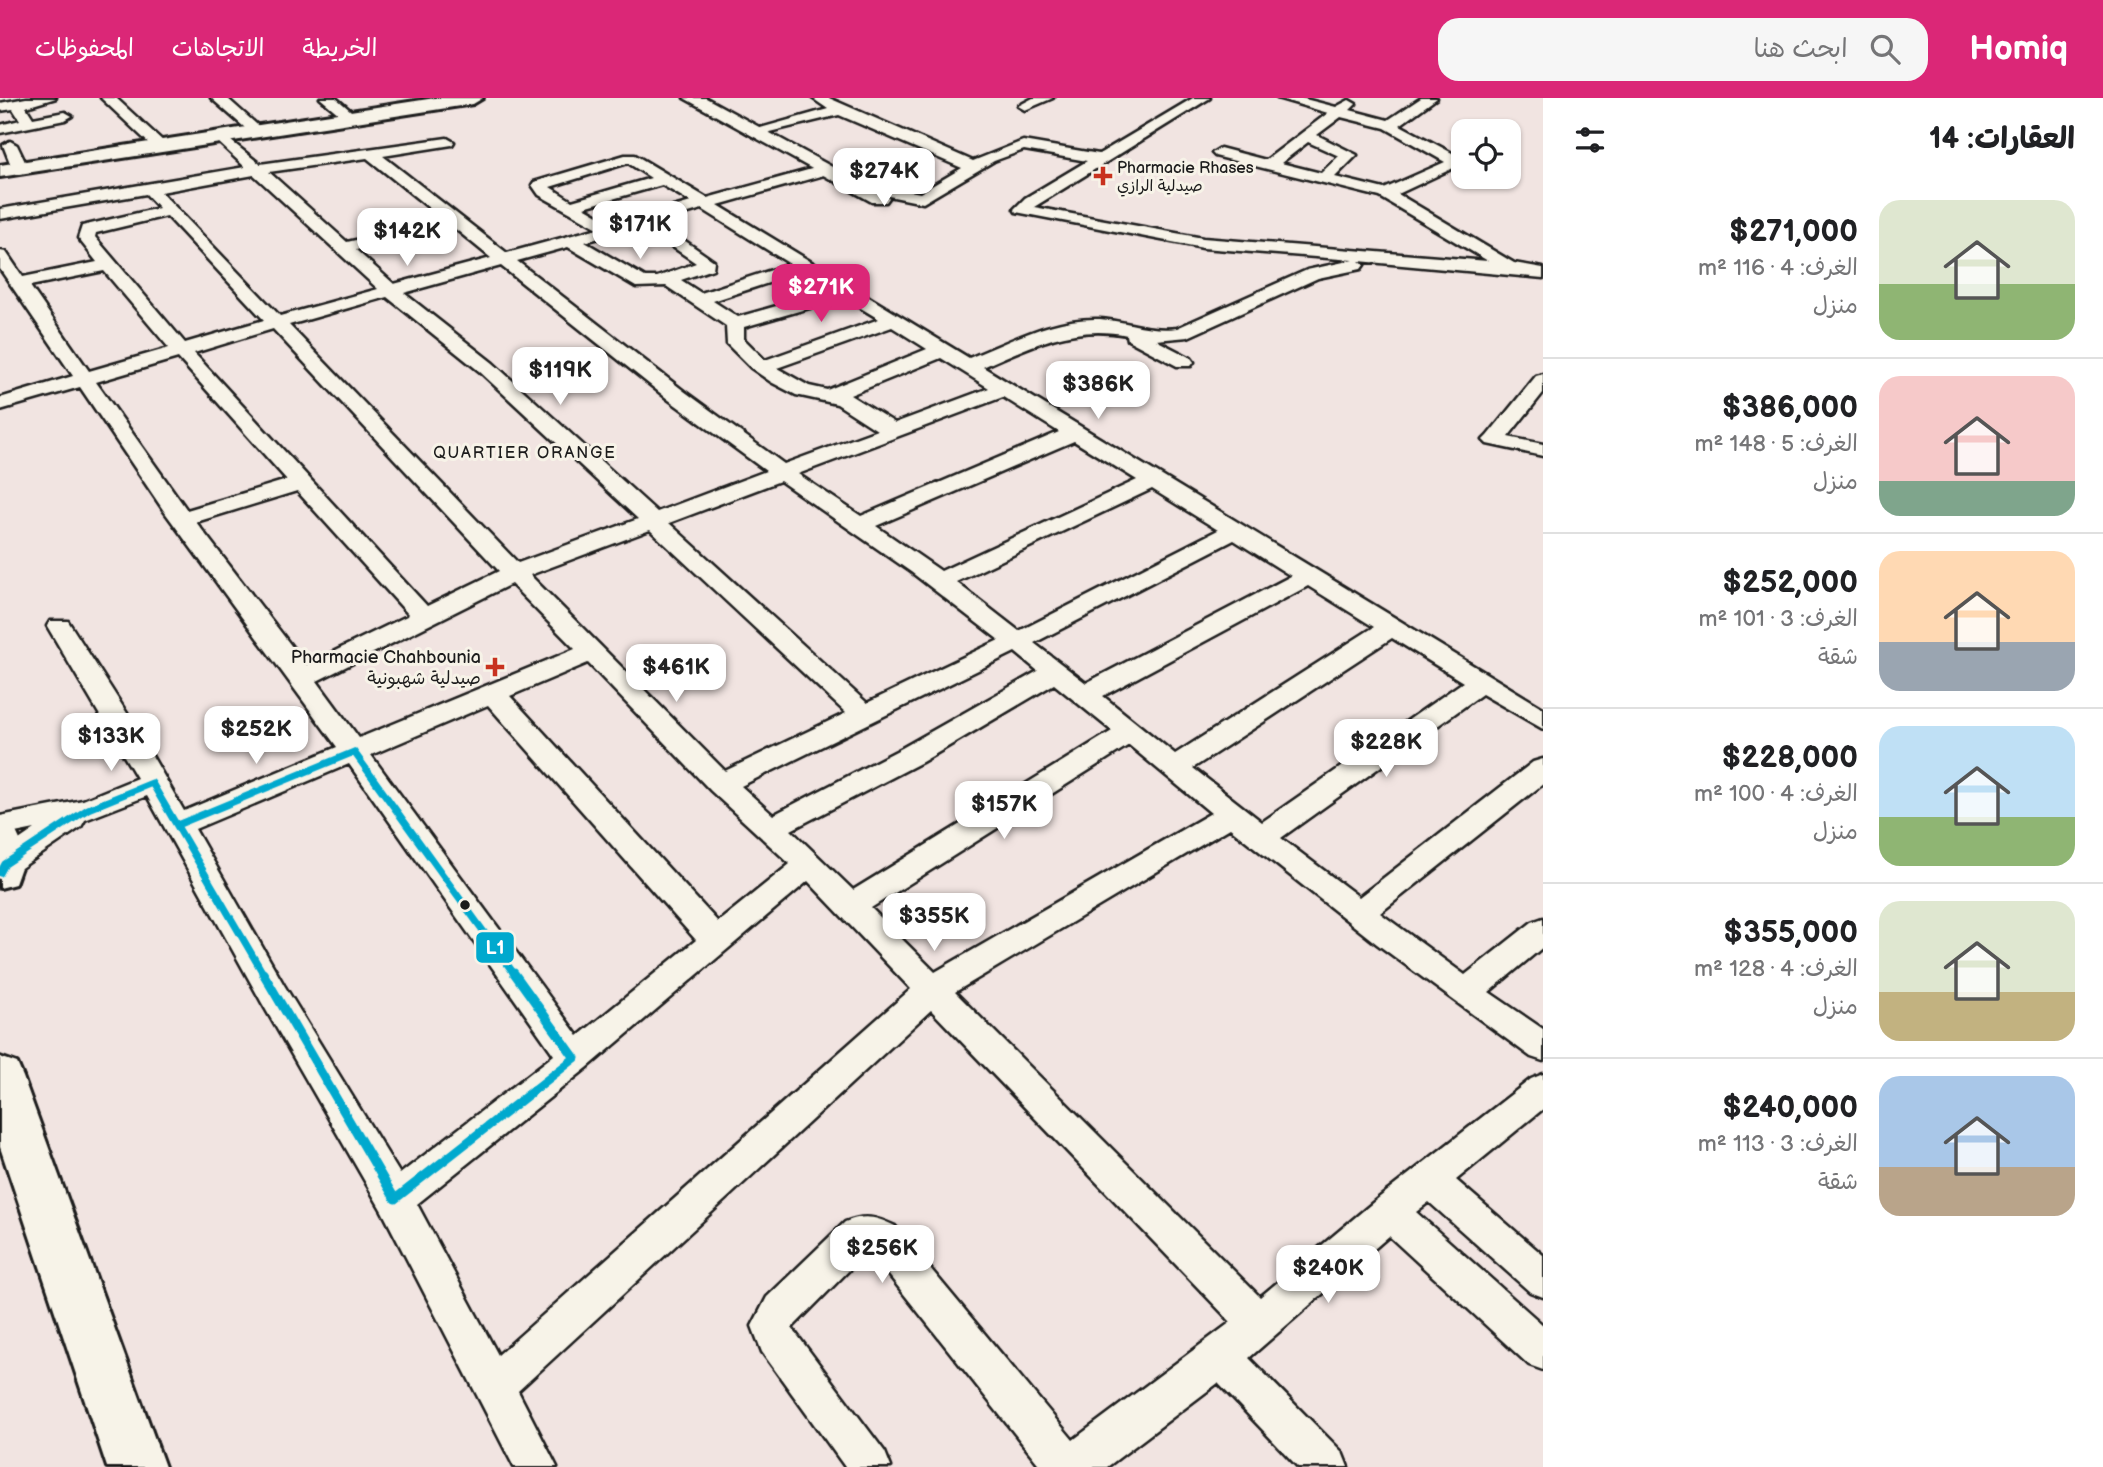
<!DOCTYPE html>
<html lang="ar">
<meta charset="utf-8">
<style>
:root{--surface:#fff;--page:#f6f6f6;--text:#202124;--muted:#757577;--line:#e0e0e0;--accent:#db2777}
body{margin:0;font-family:"Balsamiq Sans","Playpen Sans Arabic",sans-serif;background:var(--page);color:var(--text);direction:rtl;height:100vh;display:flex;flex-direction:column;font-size:26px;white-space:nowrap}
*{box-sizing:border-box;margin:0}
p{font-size:23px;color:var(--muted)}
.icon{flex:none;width:38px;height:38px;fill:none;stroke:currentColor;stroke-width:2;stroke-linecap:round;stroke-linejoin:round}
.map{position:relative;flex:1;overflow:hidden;direction:ltr}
.sheet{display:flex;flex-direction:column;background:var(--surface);width:560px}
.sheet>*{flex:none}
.fabs{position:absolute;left:1451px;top:21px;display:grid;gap:14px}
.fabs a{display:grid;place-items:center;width:70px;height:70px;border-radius:14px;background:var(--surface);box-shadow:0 2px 5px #0004;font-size:35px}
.price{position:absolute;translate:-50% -60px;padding:0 16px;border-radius:14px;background:#fff;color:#222;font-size:23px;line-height:46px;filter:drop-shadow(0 2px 4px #0008)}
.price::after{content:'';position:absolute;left:50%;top:42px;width:21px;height:16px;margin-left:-10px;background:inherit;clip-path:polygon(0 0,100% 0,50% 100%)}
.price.on{background:var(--accent);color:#fff}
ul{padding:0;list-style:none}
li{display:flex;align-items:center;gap:21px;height:175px;padding:0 28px}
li+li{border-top:2px solid var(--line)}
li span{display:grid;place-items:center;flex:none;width:196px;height:140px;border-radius:21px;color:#555}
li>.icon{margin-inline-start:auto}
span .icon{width:84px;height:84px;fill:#fffc;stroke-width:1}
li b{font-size:30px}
h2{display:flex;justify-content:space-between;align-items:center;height:84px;padding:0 28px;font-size:30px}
header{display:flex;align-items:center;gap:42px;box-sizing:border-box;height:98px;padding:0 35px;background:var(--accent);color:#fff}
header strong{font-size:33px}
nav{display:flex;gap:38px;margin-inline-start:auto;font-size:24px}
.search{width:490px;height:63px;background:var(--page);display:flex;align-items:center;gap:18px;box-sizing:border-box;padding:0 24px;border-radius:21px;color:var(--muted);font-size:26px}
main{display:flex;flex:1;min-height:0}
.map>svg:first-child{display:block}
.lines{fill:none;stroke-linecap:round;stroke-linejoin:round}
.minor-casing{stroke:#1c1c1c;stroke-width:5}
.tertiary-casing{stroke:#1c1c1c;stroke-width:5}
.primary-casing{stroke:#1c1c1c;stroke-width:6}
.minor{fill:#f7f3e8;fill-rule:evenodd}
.tertiary{fill:#f7f3e8;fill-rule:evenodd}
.primary{fill:#f7f3e8;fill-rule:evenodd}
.bus-1-far1-casing{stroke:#f7f3e8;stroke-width:12}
.bus-1-casing{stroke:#f7f3e8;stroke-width:14}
.bus-1-far1{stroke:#00a9ce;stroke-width:7}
.bus-1{stroke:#00a9ce;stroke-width:9}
.poi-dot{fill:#c8321e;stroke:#f7f3e8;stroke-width:2.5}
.bus-dot{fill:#1c1c1c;stroke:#f7f3e8;stroke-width:2.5}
.labels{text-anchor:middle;stroke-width:6;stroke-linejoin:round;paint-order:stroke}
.far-poi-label{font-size:16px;fill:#1c1c1c;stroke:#f7f3e8;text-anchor:start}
.far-neighbourhood-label{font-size:16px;letter-spacing:2px;fill:#1c1c1c;stroke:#f7f3e8}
.poi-label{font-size:18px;fill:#1c1c1c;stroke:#f7f3e8;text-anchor:end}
.line-badge{stroke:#f7f3e8;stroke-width:2.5}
.badge-label{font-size:19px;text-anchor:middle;font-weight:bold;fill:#fff}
</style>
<header>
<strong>Homiq</strong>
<div class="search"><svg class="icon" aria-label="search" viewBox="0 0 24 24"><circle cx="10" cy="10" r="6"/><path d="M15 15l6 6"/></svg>ابحث هنا</div>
<nav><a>الخريطة</a><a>الاتجاهات</a><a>المحفوظات</a></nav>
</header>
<main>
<section class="sheet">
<h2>العقارات: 14<svg class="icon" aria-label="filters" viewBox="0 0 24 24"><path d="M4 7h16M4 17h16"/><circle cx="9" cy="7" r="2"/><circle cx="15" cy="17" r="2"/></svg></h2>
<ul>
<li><span style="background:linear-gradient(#dfe7d0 60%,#8fb573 0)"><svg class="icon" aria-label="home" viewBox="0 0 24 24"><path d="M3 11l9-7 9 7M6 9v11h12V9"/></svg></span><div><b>$271,000</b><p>الغرف: 4 · 116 m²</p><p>منزل</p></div></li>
<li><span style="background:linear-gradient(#f6c9c9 75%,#7fa58c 0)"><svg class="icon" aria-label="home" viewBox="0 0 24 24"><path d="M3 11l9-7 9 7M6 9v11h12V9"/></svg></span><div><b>$386,000</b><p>الغرف: 5 · 148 m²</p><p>منزل</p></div></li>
<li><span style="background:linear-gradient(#ffd9b3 65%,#9aa5b1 0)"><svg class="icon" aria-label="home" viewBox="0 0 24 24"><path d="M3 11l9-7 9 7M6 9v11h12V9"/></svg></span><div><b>$252,000</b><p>الغرف: 3 · 101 m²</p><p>شقة</p></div></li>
<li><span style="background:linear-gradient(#bfe0f5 65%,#8fb573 0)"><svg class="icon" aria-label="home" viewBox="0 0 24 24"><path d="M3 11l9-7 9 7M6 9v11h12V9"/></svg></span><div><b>$228,000</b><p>الغرف: 4 · 100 m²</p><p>منزل</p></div></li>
<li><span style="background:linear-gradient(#dfe7d0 65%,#c2b280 0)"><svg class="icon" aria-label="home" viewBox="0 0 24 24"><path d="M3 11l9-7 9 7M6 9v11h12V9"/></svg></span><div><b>$355,000</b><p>الغرف: 4 · 128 m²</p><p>منزل</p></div></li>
<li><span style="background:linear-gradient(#a9c7e8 65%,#b9a48a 0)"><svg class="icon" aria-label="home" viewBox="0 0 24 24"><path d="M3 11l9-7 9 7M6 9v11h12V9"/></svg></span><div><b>$240,000</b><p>الغرف: 3 · 113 m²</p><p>شقة</p></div></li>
</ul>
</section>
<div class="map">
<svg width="1543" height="1369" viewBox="0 0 1543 1369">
<rect width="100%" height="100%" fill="#f1e4e1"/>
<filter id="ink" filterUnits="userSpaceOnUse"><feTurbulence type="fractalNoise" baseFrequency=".0143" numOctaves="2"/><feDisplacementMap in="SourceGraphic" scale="14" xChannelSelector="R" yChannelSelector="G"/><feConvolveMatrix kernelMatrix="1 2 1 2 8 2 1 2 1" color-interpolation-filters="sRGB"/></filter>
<g filter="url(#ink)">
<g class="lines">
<g class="minor-casing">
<path id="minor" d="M26 0H56L26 9 33 20 65 14 72 18 65 22 0 35V27L20 22 13 11 0 13V5Z
M101 0H116L165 45V51H155Z
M211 0H227L264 33 262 36H252Z
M320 0H336L358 19 351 23 346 22Z
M812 0H829L973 63 1023 43 1099 56 1193 0H1210L1034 109 1203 140 1488 163 1380 99 1215 58 1212 55 1220 50 1266 62 1328 15 1277 0H1301L1336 9 1349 2 1356 6 1350 12 1388 22 1421 0H1437L1400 27 1454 56 1462 66 1398 96 1514 165 1543 170V180L1359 163 1364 167 1361 171 1318 180 1188 239 1156 242 1191 260 1194 264 1191 268H1177L1128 242 1127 237C1073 226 1031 248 983 269L1543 610V631L1482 596 1281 740 1359 799 1533 664 1543 661V686L1380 815 1465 877 1532 824 1543 820V849L1489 894 1543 931V963L1531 959 1377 846 1230 730 955 894 1260 1199 1376 1102 1531 981 1543 976V1011L1456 1082 1543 1157V1199L1530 1194 1429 1104 1416 1114 1543 1227V1272L1529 1267 1389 1138 1249 1260 1342 1354 1348 1369H1298L1218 1285 1107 1369H1041L869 1152 792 1230 885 1354 891 1369H845L762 1254 752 1228 767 1199 845 1124C865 1116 876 1119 895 1128L1073 1342 1231 1224 931 912 518 1293 557 1369H514L382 1113 262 905 147 698 85 722 81 729 15 774 0 775V755L35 731 0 738V718L83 702 137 680 47 528 50 523H68L132 623 184 713 337 649 164 413 80 289 0 312V300L73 278 0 171V153L6 154 23 179 97 164 78 140 82 128 159 110 146 96 0 121V111L245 69 216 42V36L221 35 260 66 447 40 454 44 452 47 383 58 507 155 598 130 539 97 532 87 534 84 625 57H635L707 100 826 67 834 72 831 75 718 107 969 260C1011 243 1054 219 1100 221 1126 223 1151 234 1177 230L1307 172 1353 162 1203 150 1016 114 1014 111 1025 100 1087 63 1024 52 994 63 923 105 845 89V83L851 81 920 95 962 70 839 17 753 38 746 34 828 11ZM1341 19 1385 30 1445 64 1384 91 1335 79 1357 57 1317 37ZM1308 44 1339 58 1321 75 1281 65ZM367 60 444 122 347 144 269 74ZM628 65 651 80 572 103 550 89ZM254 77 378 191 280 218 161 94ZM662 87 691 104 614 126 584 109ZM702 111 790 166 701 195 681 182 713 171 714 163 658 124ZM167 118 264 222 185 245 95 139 96 135ZM642 128 696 165 657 179H645L585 144ZM453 129 491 160 394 186 356 152ZM568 149 636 189 666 188 726 228 727 246 751 270 771 284 796 297 837 306 877 332 784 366 684 293 517 163ZM501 168 669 302 766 373 657 414 493 265 404 195ZM104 173 169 250 89 273 30 188ZM802 174 832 192 738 219 713 203ZM387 199 479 273 638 421 518 465 289 227ZM844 200 879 221 765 262 744 241V229ZM892 229 927 251 827 292 809 288 777 270ZM273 231 499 473 427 508 194 255ZM178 260 287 382 187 412 96 284ZM941 260 989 290 895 325 850 297ZM1003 299 1059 334 861 418 798 376ZM1074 343 1137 382 941 473 876 428ZM780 383 911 474 999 542 867 605 669 425ZM1152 391 1218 432 1019 533 956 484ZM297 393 409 517 306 567 196 424ZM650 432 846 615 725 673 530 477ZM1234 442 1291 478 1086 585 1034 545ZM511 486 575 551 359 640 317 583ZM1308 488 1374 529 1175 656 1103 598ZM1392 540 1463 584 1262 724 1193 670ZM1015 554 1038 573 902 650 773 717 741 688ZM588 565 711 693 790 766 718 824 510 598ZM1054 586 1112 633 853 792 791 732 922 664ZM488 607 696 842 578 938 371 657ZM1129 647 1211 715 935 874 871 810ZM349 666 554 957 400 1076 284 887 195 731ZM808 783 911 891 498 1257 417 1106 587 970Z
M1033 0H1053L1025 12 1018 8Z
M10 43 17 47 28 70 25 73 20 75 12 70 3 47Z
M1543 276V295L1508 339 1543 346V358L1487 346 1483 342 1487 338 1536 278Z"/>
</g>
<g class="tertiary-casing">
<path id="tertiary" d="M684 0H706L889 100 886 104H872Z"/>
</g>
<g class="primary-casing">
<path id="primary" d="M435 0H483L473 6 0 79V67Z
M0 725 14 729 26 755 15 786 0 790Z
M0 959 17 965 23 979 165 1369H107L0 1049Z"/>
</g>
<use href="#minor" class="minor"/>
<use href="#tertiary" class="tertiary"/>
<use href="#primary" class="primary"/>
<g class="bus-1-far1-casing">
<path id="bus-1-far1" d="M354 654 515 877
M152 685 264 877
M177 727 354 654
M0 775 5 766 88 711 152 685"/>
</g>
<g class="bus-1-casing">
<path id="bus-1" d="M263 875 395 1101 575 960
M514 875 575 960"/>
</g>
<use href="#bus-1-far1" class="bus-1-far1"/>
<use href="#bus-1" class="bus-1"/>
</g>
</g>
<g class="poi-dot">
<path d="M1099.5 67.5h7v7h7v7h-7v7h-7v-7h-7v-7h7z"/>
<path d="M491.5 558.5h7v7h7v7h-7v7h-7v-7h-7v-7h7z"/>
</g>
<circle class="bus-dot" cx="465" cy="807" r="6"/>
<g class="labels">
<g class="far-poi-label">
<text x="1117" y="75">Pharmacie Rhases<tspan x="1117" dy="18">صيدلية الرازي</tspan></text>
</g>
<g class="far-neighbourhood-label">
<text x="525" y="360">QUARTIER ORANGE</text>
</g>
<g class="poi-label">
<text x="481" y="565">Pharmacie Chahbounia<tspan x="481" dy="21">صيدلية شهبونية</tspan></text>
</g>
</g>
<rect class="line-badge" x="475" y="833" width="40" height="33" rx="7" fill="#00a9ce"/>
<g class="badge-label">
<text x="495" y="856">L1</text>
</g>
</svg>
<div class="fabs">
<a><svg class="icon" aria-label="locate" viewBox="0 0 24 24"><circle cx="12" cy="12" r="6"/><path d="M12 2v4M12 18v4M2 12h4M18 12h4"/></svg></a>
</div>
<b class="price" style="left:884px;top:110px">$274K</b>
<b class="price" style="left:640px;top:163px">$171K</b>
<b class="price" style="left:407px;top:170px">$142K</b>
<b class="price on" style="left:821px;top:226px">$271K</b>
<b class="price" style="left:560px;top:309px">$119K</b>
<b class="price" style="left:1098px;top:323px">$386K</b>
<b class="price" style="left:676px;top:606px">$461K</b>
<b class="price" style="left:256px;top:668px">$252K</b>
<b class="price" style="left:111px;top:675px">$133K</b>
<b class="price" style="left:1386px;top:681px">$228K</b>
<b class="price" style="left:1004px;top:743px">$157K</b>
<b class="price" style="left:934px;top:855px">$355K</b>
<b class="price" style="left:882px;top:1187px">$256K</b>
<b class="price" style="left:1328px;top:1207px">$240K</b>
</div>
</main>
